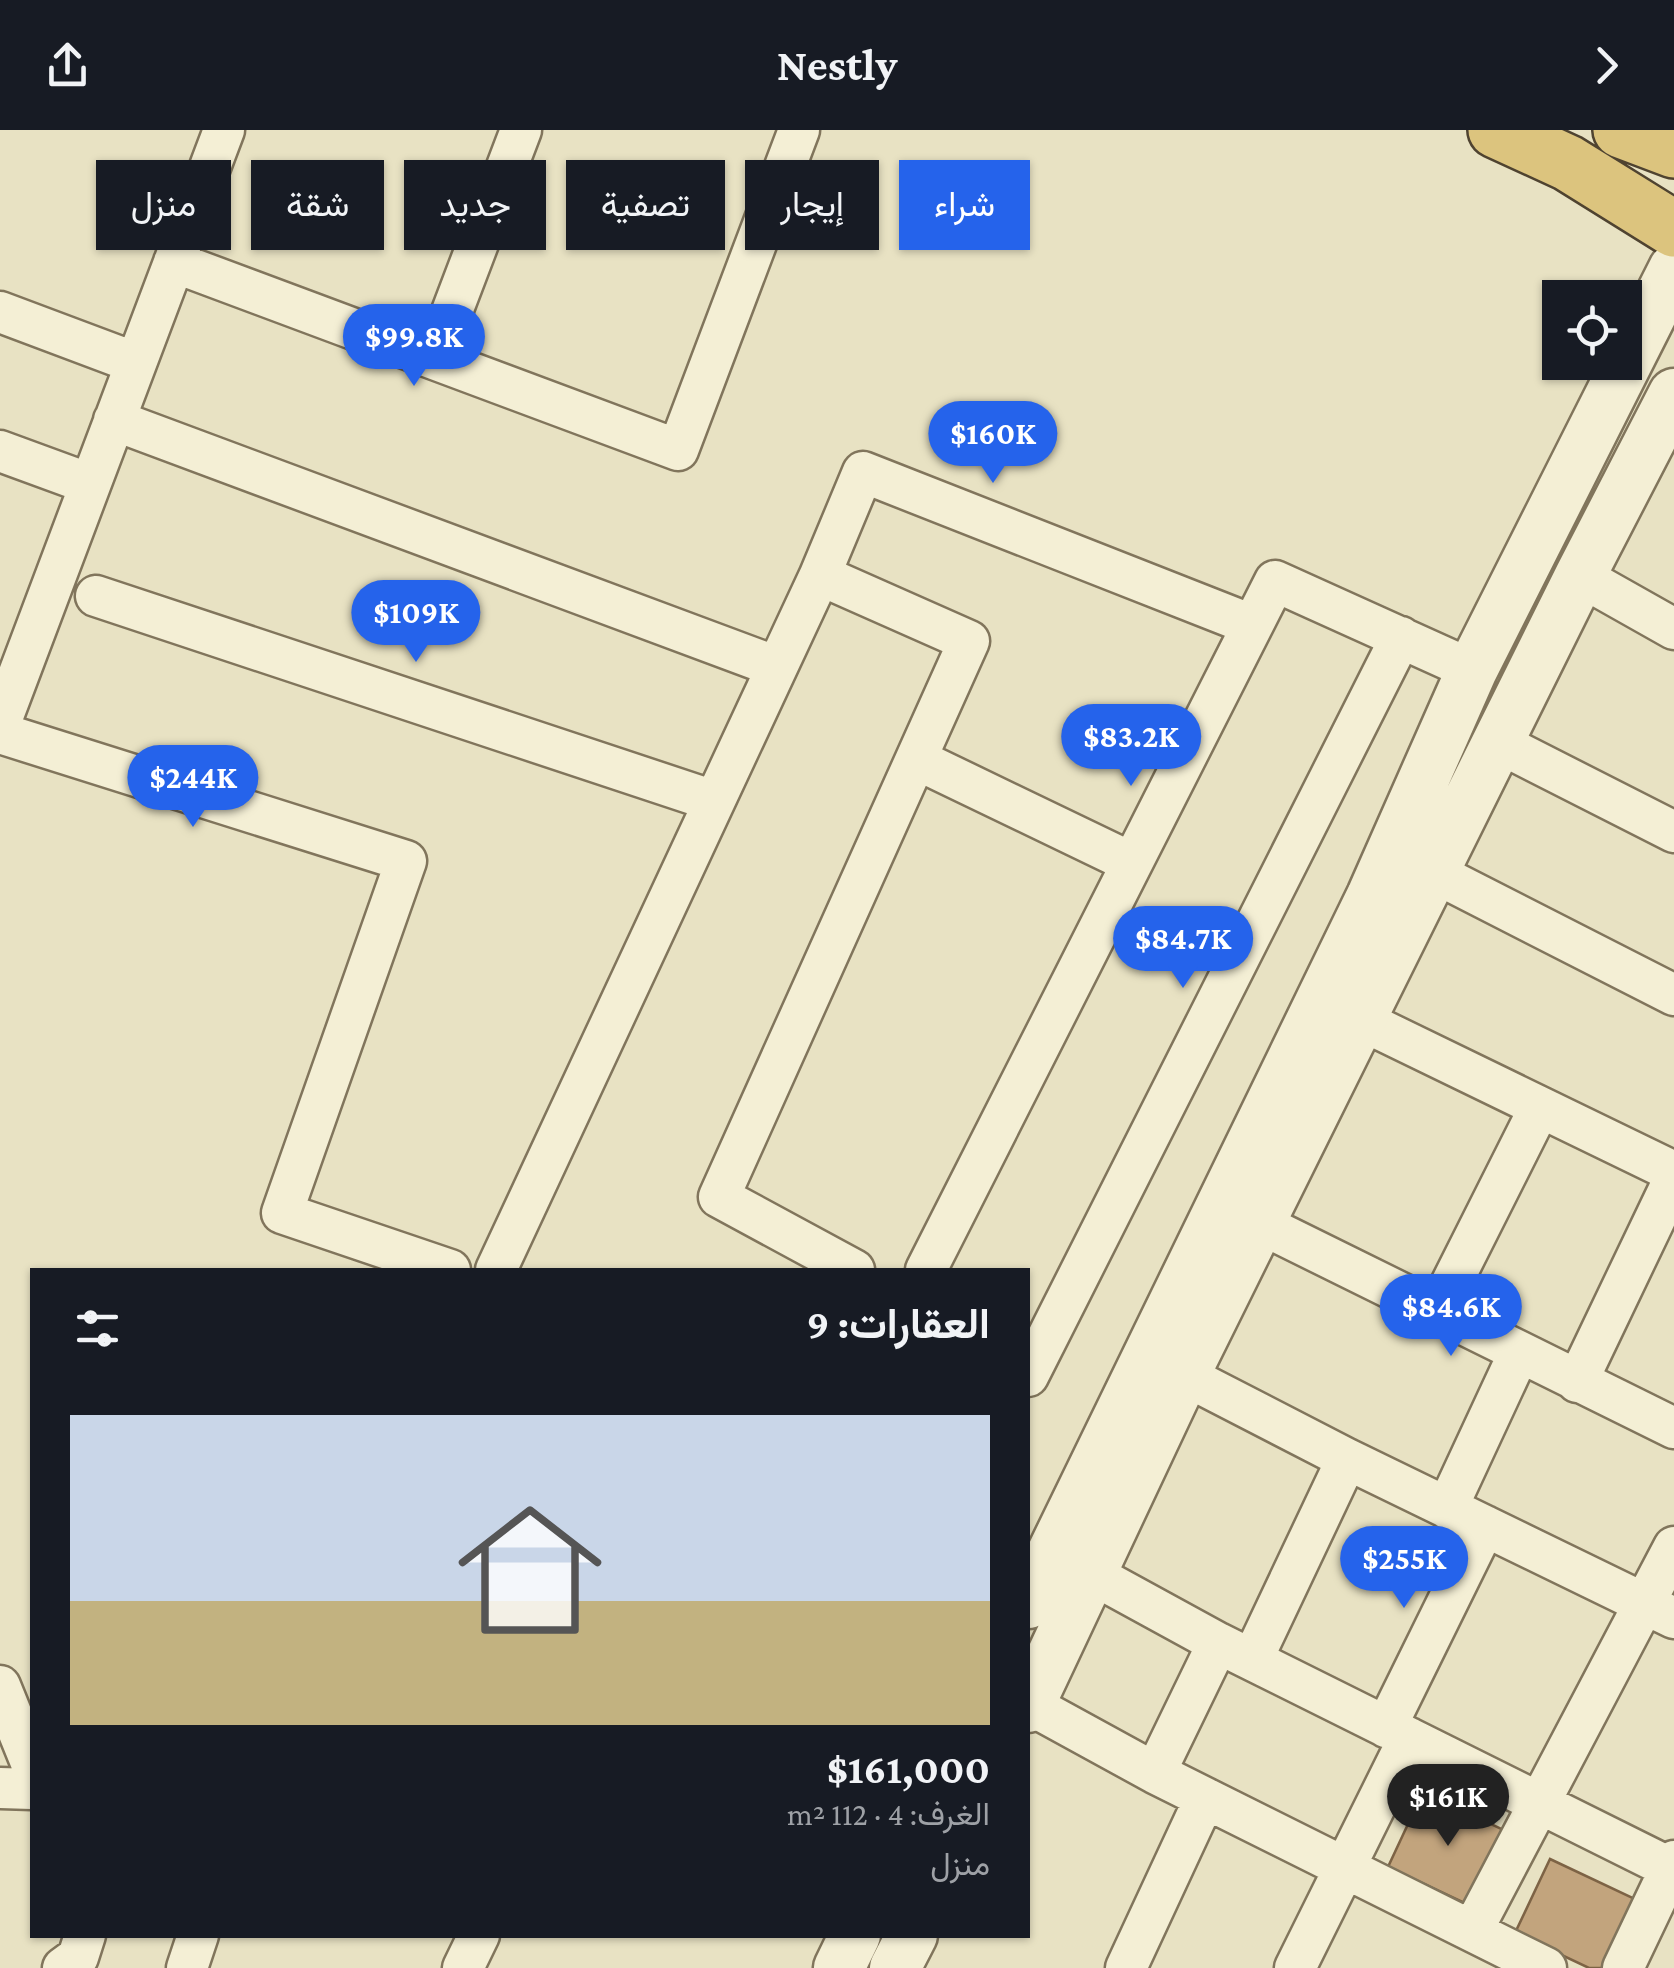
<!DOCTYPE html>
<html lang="ar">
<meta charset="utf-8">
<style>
:root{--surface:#171b24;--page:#20242c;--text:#f1f3f6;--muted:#9ea1a6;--line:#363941;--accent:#2563eb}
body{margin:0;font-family:"Crimson Pro",Vazirmatn,serif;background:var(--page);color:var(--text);direction:rtl;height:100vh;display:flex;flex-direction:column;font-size:38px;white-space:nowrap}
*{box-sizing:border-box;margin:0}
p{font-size:32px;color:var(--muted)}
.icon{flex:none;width:55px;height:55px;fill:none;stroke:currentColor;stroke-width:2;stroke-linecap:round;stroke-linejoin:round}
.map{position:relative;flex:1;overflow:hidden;direction:ltr}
.details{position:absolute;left:30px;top:1138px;width:1000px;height:670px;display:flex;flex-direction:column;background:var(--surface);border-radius:0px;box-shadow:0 2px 8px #0004;direction:rtl}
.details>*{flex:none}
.top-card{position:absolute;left:30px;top:30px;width:1000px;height:90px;direction:rtl;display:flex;gap:20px}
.tools{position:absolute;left:1542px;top:150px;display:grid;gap:20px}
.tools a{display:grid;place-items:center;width:100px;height:100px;border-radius:0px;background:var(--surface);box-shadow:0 2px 8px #0004;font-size:50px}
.price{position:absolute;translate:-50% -85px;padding:0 22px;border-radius:35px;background:var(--accent);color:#fff;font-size:32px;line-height:65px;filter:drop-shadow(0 2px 5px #0008)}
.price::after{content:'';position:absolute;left:50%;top:60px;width:30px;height:22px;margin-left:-15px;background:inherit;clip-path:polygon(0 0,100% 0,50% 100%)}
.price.current{background:#222;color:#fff}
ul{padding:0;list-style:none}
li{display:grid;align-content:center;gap:20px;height:530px;padding:0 40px}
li+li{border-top:2px solid var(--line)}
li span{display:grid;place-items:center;height:310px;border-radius:0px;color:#555}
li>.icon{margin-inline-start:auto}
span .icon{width:180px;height:180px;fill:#fffc;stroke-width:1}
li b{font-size:42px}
h2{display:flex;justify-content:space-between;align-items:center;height:120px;padding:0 40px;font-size:42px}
.pill{padding:0 35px;border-radius:0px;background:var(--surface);box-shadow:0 2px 8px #0004;font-size:35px;line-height:90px}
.pill.current{background:var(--accent);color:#fff}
header{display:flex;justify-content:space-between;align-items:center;height:130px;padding:0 40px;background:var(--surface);font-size:45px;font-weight:700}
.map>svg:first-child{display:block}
.building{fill:#c2a47d;stroke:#7d6345;stroke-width:2.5}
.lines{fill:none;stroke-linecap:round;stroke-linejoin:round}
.minor-casing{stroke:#81755c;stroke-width:45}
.tertiary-casing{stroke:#81755c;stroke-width:55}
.trunk-casing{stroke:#4f4330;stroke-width:60}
.minor{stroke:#f4efd5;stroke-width:40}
.tertiary{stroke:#f4efd5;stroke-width:50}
.trunk{stroke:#dcc47e;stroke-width:55}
</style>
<header><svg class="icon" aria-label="forward" viewBox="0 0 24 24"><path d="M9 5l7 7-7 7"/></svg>Nestly<svg class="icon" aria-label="share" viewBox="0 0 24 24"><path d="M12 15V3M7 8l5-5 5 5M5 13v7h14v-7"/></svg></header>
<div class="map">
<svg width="1674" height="1838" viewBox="0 0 1674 1838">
<rect width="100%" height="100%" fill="#e8e2c3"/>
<path class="building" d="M1423 1662 1508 1702 1473 1777 1388 1737Z
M1550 1729 1635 1769 1602 1838H1589L1515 1803Z"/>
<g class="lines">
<g class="minor-casing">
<path id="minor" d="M174 132 678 320 799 0
M0 182 136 233
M434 229 521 0
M114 290 777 537
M0 321 90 354
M820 445 863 342 1252 495
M1580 446 1674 499
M96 466 714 671
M0 594 224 0
M0 603 406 731 282 1083 450 1140
M1499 613 1674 702
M916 629 1132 733
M1433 742 1674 865
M1361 890 1674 1042
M1261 1094 1674 1298
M496 1140 820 445 969 511 719 1067 854 1140
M926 1140 1275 451 1472 540
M1436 1184 1540 977
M1184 1245 1347 1329 1674 1488
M1028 1246 1401 507
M1577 1252 1674 1049
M1447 1378 1519 1223
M1090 1443 1218 1513 1674 1740
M1252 1530 1347 1329
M0 1556 32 1635
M1029 1574 1155 1643 1546 1838
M1386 1597 1485 1396
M1155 1643 1218 1513
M0 1658 32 1659
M1472 1801 1674 1417
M63 1838 78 1827 85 1805
M187 1838 198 1805
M463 1838 479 1805
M1126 1838 1205 1668
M1295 1838 1409 1608
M1623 1838 1674 1731"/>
</g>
<g class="tertiary-casing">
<path id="tertiary" d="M1028 1473 1372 766 1472 540 1674 139
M1028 1577 1184 1245 1580 446 1674 264
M839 1838 855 1805
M895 1838 912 1805"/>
</g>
<g class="trunk-casing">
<path id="trunk" d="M1496 0 1568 33 1674 99
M1621 0 1674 20"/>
</g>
<use href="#minor" class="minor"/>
<use href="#tertiary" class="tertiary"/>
<use href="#trunk" class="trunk"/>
</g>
</svg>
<div class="tools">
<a><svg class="icon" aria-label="locate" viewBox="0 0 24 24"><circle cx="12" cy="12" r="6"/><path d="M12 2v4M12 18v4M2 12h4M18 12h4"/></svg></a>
</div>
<b class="price" style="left:414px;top:259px">$99.8K</b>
<b class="price" style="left:993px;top:356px">$160K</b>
<b class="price" style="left:416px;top:535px">$109K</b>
<b class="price" style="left:1131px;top:659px">$83.2K</b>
<b class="price" style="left:193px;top:700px">$244K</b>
<b class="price" style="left:1183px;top:861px">$84.7K</b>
<b class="price" style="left:1451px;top:1229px">$84.6K</b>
<b class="price" style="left:1404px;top:1481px">$255K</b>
<b class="price current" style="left:1448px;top:1719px">$161K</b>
<div class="top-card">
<a class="pill current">شراء</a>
<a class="pill">إيجار</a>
<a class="pill">تصفية</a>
<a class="pill">جديد</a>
<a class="pill">شقة</a>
<a class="pill">منزل</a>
</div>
<section class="details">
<h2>العقارات: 9<svg class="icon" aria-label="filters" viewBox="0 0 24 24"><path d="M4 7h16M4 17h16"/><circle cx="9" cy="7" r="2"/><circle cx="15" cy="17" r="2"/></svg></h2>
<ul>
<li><span style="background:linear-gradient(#c9d6e8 60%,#c2b280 0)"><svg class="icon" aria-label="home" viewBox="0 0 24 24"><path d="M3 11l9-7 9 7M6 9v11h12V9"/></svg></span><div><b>$161,000</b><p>الغرف: 4 · 112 m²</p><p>منزل</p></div></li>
</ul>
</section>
</div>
